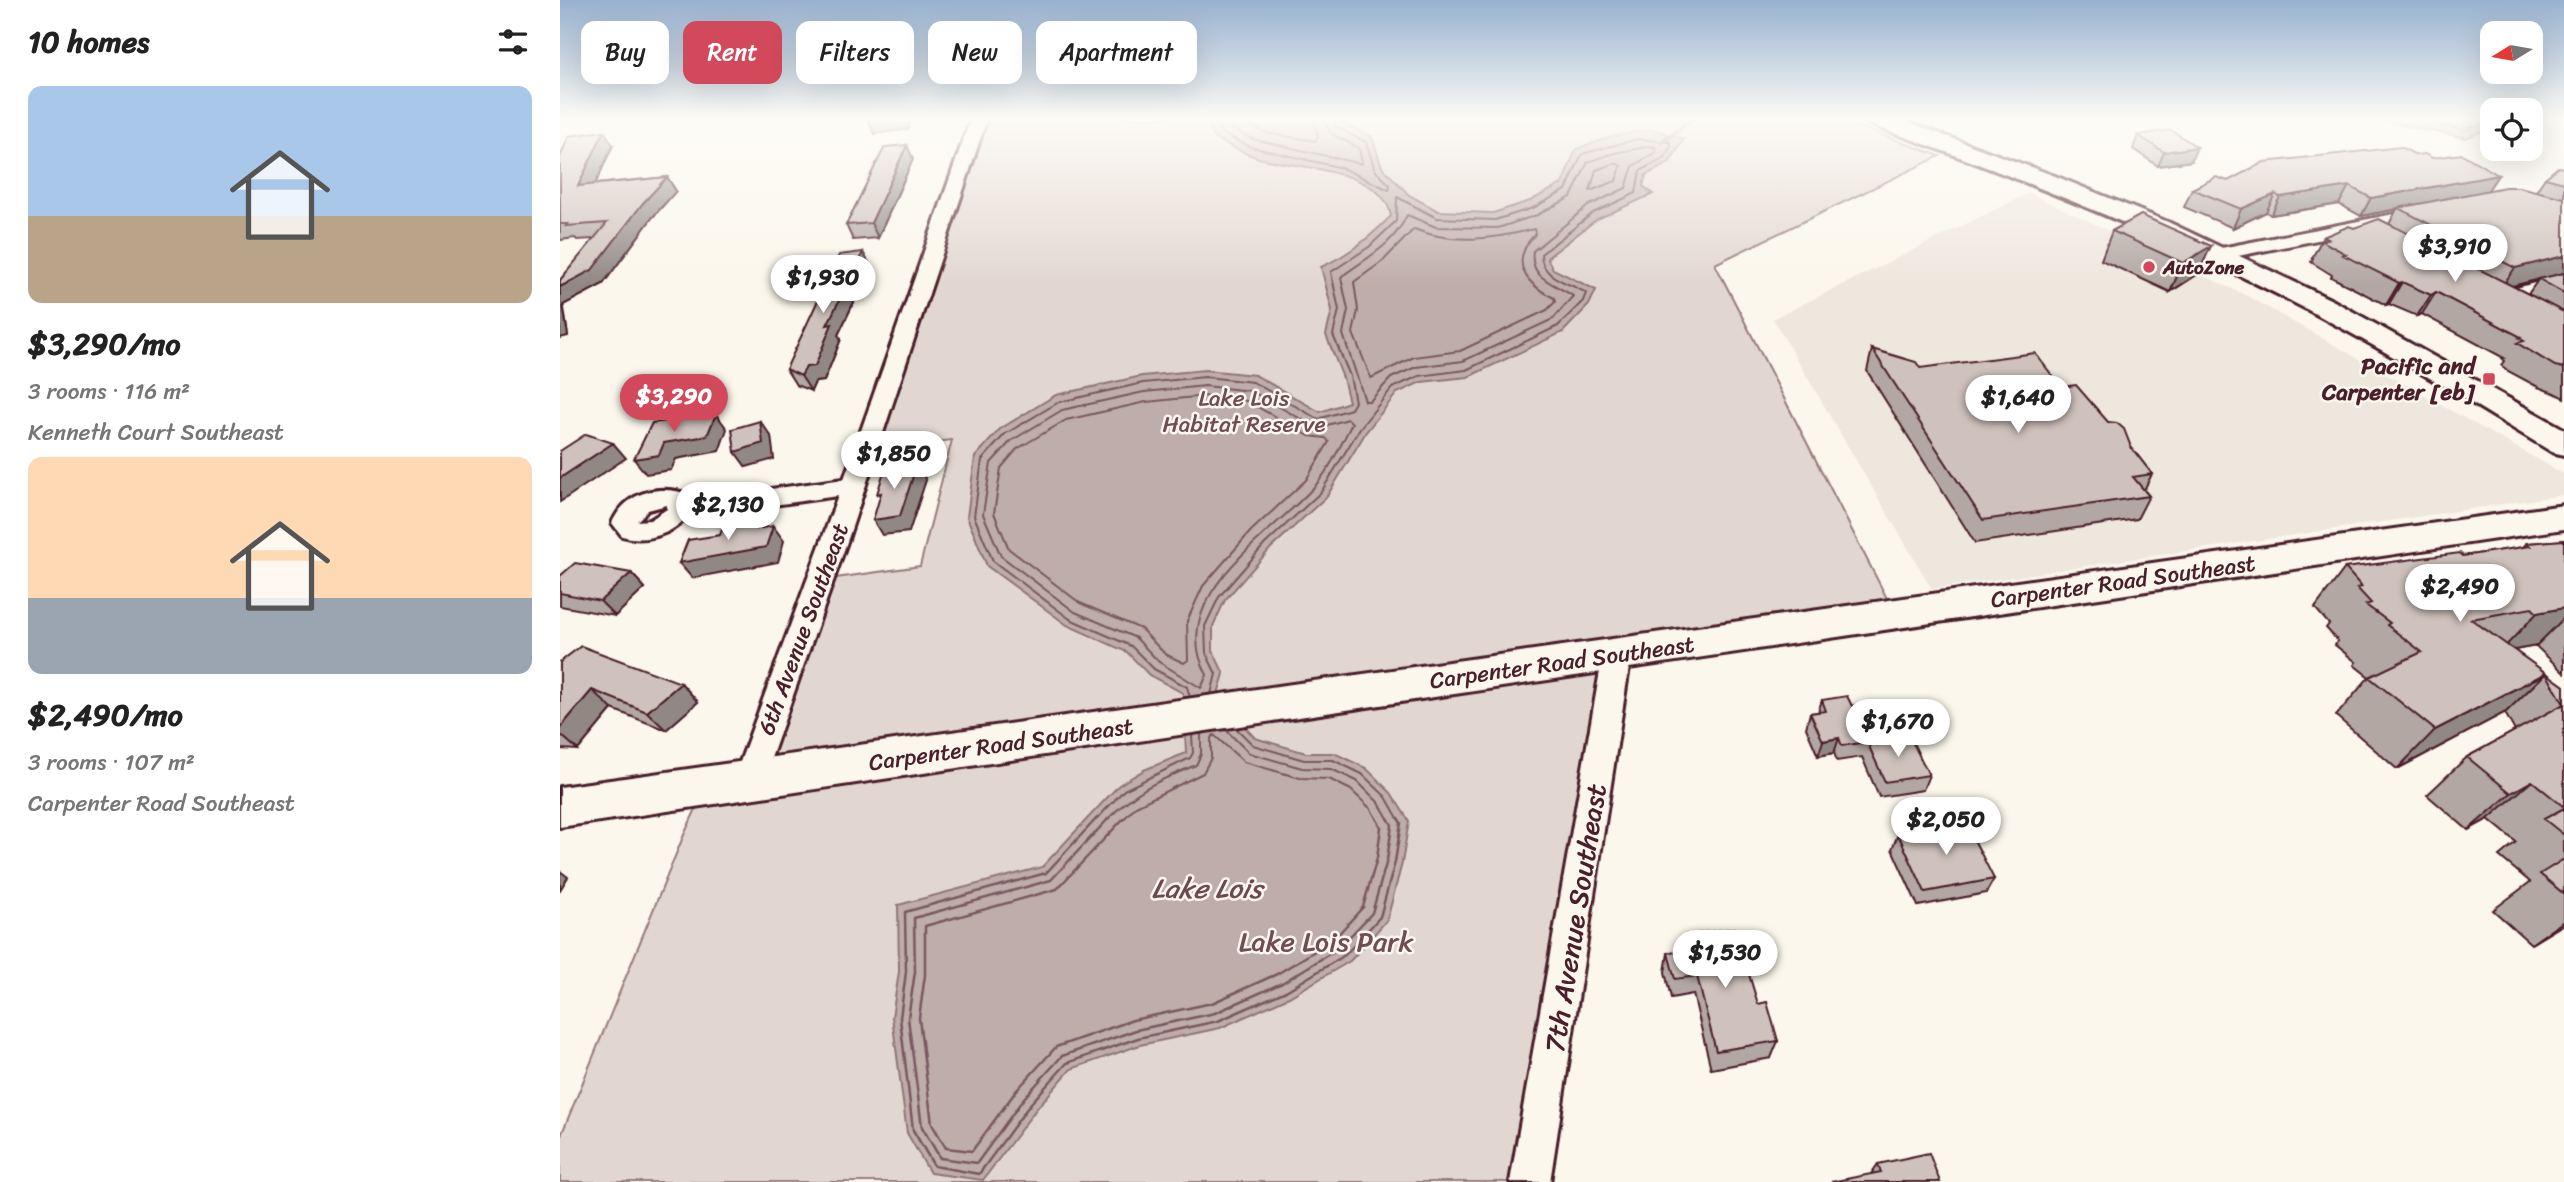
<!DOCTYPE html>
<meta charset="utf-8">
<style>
:root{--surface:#fff;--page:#f6f6f6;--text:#222;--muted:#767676;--accent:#d1495b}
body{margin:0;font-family:Sriracha,sans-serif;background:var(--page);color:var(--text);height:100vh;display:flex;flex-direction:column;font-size:26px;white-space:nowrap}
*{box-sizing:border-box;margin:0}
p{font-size:23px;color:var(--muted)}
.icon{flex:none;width:38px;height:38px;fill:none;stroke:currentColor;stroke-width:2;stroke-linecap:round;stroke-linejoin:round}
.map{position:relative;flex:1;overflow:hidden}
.sheet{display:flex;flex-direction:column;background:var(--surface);width:560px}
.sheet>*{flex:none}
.banner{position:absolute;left:21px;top:21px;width:665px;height:63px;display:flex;gap:14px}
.needle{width:46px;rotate:259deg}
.fabs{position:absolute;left:1920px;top:21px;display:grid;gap:14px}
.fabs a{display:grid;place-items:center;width:63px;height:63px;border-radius:14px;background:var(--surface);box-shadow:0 7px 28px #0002;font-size:35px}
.price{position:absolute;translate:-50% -60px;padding:0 16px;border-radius:24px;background:#fff;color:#222;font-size:23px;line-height:46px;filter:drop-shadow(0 2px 4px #0008)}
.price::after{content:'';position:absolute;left:50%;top:42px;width:21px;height:16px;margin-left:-10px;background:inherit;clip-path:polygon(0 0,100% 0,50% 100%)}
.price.current{background:var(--accent);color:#fff}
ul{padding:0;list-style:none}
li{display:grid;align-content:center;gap:14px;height:371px;padding:0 28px}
li span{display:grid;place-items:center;height:217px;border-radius:14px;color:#555}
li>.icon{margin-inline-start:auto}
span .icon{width:126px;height:126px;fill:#fffc;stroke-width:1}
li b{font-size:30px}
h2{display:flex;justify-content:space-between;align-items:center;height:84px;padding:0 28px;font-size:30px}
.pill{padding:0 24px;border-radius:14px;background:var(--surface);box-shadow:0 7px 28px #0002;font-size:24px;line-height:63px}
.pill.current{background:var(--accent);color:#fff}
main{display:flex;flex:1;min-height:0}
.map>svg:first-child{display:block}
.built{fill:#eee7de}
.green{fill:#e2d7d0;stroke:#967b7e;stroke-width:2}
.water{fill:#bfadaa;stroke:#907477;stroke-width:2}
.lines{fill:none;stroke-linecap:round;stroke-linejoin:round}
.shore-far1{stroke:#79585e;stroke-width:2}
.shore{stroke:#79585e;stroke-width:2.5}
.stream{stroke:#907477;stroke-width:5}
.street-casing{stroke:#4a1f2b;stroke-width:6}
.secondary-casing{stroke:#4a1f2b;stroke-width:6}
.street{fill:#fbf7ec;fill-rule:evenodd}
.secondary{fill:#fbf7ec;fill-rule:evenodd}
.wall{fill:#b2a7a2;stroke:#4a1f2b;stroke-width:2;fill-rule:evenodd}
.shaded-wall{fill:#918884;stroke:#4a1f2b;stroke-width:2}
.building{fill:#cfc2bc;stroke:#4a1f2b;stroke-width:2}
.poi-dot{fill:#d1495b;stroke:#fbf7ec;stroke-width:2.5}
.labels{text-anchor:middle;stroke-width:5;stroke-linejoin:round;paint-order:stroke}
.far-poi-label{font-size:19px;font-weight:bold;fill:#4a1f2b;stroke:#fbf7ec;text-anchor:start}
.poi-label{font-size:23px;font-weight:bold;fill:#4a1f2b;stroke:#fbf7ec;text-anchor:end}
.park-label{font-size:23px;fill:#704d54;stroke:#fbf7ec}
.street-label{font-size:23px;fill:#4a1f2b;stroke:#fbf7ec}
.near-water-label{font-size:28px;font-style:italic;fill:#6d4a51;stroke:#fbf7ec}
.near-street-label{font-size:28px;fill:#4a1f2b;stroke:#fbf7ec}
.near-park-label{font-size:28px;fill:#704d54;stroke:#fbf7ec}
</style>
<main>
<section class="sheet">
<h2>10 homes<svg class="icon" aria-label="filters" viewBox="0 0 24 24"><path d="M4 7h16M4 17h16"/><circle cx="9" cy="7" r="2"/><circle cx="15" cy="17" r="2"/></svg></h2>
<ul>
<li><span style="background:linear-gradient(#a9c7e8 60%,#b9a48a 0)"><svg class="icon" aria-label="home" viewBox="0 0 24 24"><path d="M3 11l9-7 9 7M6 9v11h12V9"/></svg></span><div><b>$3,290/mo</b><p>3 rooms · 116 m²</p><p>Kenneth Court Southeast</p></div></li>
<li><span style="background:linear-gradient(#ffd9b3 65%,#9aa5b1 0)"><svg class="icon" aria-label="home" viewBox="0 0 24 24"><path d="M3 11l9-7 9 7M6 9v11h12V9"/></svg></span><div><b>$2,490/mo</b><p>3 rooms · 107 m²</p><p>Carpenter Road Southeast</p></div></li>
</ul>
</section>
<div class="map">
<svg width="2004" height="1182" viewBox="0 0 2004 1182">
<rect width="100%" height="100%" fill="#fbf7ec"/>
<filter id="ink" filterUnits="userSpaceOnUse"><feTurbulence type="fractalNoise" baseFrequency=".0143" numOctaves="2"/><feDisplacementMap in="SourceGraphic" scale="14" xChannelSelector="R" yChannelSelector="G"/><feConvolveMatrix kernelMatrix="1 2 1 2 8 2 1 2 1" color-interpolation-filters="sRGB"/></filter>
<g filter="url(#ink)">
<path class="built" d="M1469 193 1687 296 2004 474V495L1372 589 1213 319Z"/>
<path class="green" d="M429 118H1276L1380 156 1155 264 1335 614 1057 654 970 1182H0V1138L123 837 146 787 204 770 269 579 360 566 392 440 314 450Z"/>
<path class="water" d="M645 118H773L812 137 822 167 849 195 878 211 933 213 970 201 1002 184 1016 149 1050 137 1092 129 1124 139 1109 163 1086 175 1083 186 1093 194 1037 219 987 258 993 269 1036 290 1029 305 1003 332 908 377 861 382 837 393 806 432 767 496 710 549 665 600 653 626V651L664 674 657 697 695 738 746 753H774L806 768 831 793 849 821 842 863 827 920 790 961 729 997 660 1028 580 1045 511 1069 477 1108 423 1180 370 1173 347 1133 332 1017 339 972 338 905 482 867 559 785 584 770 626 753 623 693 589 675 567 652 507 625 427 566 407 517 415 457 440 429 496 395 582 376 645 370 695 375 760 412 789 402 783 378 766 335 772 310 761 267C790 254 809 238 831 216 824 168 736 169 699 158 684 154 669 145 654 138Z
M1807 118H1932V132H1920L1906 138Z"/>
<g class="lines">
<path class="shore-far1" d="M654 118 661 133 691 147 782 168 829 190 830 185 815 170 806 142 776 127 772 118
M663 118 669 127 692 139 802 164 799 148 770 133 764 118
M675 118 707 133 755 141 758 137 753 118
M1849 118 1905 130 1919 125H1932
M1091 146 1096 148V152L1073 166 1066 188 1028 206 973 251C969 279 994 283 1013 296L993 319 903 361 856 367 831 378 810 401H805L783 334 788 310 781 277C806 258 834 245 847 215L876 227 938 228 977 215 1011 197 1028 162 1054 153Z
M1056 163 1061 166 1056 181 1030 191 1036 170Z
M854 229C893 245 934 239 974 229L975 234C949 262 964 283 994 298L995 302 987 310 900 351 854 357 811 378 793 333 798 310 794 282 823 261Z
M645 386 691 391 757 428 788 419 792 423C781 445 770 469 754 487 710 536 604 598 647 675L641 688 599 662 576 638 515 612 441 556 423 514 431 463 451 441 502 410 584 392Z
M645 396 687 401 749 436 766 438 769 442 746 480 691 531 643 586 627 621 628 660 624 663 605 654 581 629 520 603 449 549 434 513 441 468 457 449 506 420 586 402Z
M630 697 627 687 594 669 571 646 510 619 433 561 414 516 422 460 445 434 499 402 583 383 645 377 693 382 758 419 791 409 795 402 790 376 773 335 779 310 771 272 809 247 836 221 837 197 877 218 935 220 973 208 1006 190 1022 154 1077 139 1110 142 1111 146 1104 158 1080 171 1076 193 1033 213 981 254C981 279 1009 282 1026 293L1023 301 998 326 906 370 859 376 832 388 800 428 761 492 705 544 659 597 645 626 646 653 656 674 651 694
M676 728 693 745 744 760H773L802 774 826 797 839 820
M666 730 689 753 742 768 771 769 797 781 819 803 829 820
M536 820 564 790 630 758 633 753 632 735
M547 820C578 788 596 782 636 765L641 754V734
M563 820 576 806 643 773 651 758V738L654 735 684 762 740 778 769 779 791 790 811 809 817 820"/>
<path class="shore" d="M537 818 486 873 345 912 346 972 340 1018 353 1130 374 1166 419 1174 471 1103 507 1063 578 1038 658 1021 726 991 785 955 820 917 835 862 841 823 838 818
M549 818 491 880 354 918 355 972 348 1018 362 1127 380 1158 417 1163 464 1098 502 1056 576 1030 655 1013 722 983 779 948 812 913 827 860 832 825 828 818
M564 818 497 889 365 926V975L359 1018 372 1124 386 1148 412 1151 456 1091 496 1047 573 1020 652 1003 717 974 773 940 803 907 817 858 821 827 816 818"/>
<path class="stream" d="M1102 142 1133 118"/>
<g class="street-casing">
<path id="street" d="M411 118H427L289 536 203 781 199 790 188 794 177 790 173 781 278 496 127 517C111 535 85 543 62 536L52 523C66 492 97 484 128 494L131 500 284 479ZM107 505V509L90 520 77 521 88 510Z
M1865 208 1874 213 1871 217 1658 260 1649 254 1651 250Z
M2004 275V287L1938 305 1931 303 1928 299 1931 295Z
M1057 643 1067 646 1071 654 990 1182H950L1043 654 1047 646Z"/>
</g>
<g class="secondary-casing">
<path id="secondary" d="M1303 118H1337L1495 176 1608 222 1774 301 2004 429V455L1992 452C1896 393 1799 334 1697 284 1571 222 1439 170 1306 123Z
M2004 505V529L0 827V787Z"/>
</g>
<use href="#street" class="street"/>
<use href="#secondary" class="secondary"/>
</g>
<path class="wall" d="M1578 135 1631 161 1598 166 1573 149Z
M53 145 35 184 107 177 116 191 92 218 43 284 3 305 8 336 0 280 34 239 17 240 15 238 0 240V157Z
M1856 155 1872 158 1938 175 1928 190 1976 191 1985 178 2004 168V398L1994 393 1978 387 1948 371 1941 365 1944 361 1942 359 1944 358 1862 314 1857 316 1829 304 1826 305 1771 277 1772 275 1751 262 1753 258H1752L1763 237 1794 228 1829 224 1837 209 1801 216 1779 204 1711 215 1706 212 1673 228 1624 207 1632 189 1668 181ZM1978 280 1968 294 1953 286Z
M353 159 318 238 293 240 286 225Z
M1581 215 1638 274 1610 292 1541 260 1552 231Z
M311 267 278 335 281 339 264 381 255 382 251 391 236 385 226 369Z
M1312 349 1360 368 1501 387 1548 422 1571 447 1592 474 1584 490 1589 496 1577 519 1415 543 1307 371Z
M2004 540V673L1976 646 1954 650 1986 673 1946 712 1837 769 1776 716 1809 677 1794 665 1796 662 1775 645 1778 641 1766 628 1769 624 1755 608 1785 568 1903 556 1963 547 1967 543Z
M71 573 85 588 55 616 0 606V576Z
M0 662 121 683 138 702 106 730 52 709 18 750 0 749Z
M1986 673 2004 686V924L1971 944 1933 910 1970 882 1939 856 1956 842 1928 819 1908 830 1867 795 1907 757 1955 731 1945 713Z
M1262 700 1292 706 1319 740 1369 775 1363 790 1319 797 1302 757 1277 761 1274 753 1258 756 1246 728 1250 713 1258 712Z
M1338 834 1434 879 1426 893 1358 906 1332 849Z
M1127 935 1198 1004 1218 1041 1211 1058 1151 1069 1133 994 1111 998 1105 972 1108 953 1124 950Z
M1318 1164 1380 1182 1311 1174Z"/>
<path class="shaded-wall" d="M322 118H350L349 129 314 134 308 120Z
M44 131 53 145 28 200 18 186Z
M347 145 353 159 318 238 311 223Z
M1637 147 1631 161 1598 166 1604 152Z
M1938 175 1926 193 1838 208 1837 209 1801 216 1811 198Z
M107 177 116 191 92 218 43 284 3 305 8 336 0 338V287L83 203Z
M1789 186 1779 204 1711 215 1720 197Z
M1715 194 1706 212 1673 228 1681 209Z
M1651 246 1638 274 1610 292 1623 263Z
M303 252 311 267 278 335 281 339 264 381 255 382 251 391 241 376Z
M2004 256V273L1940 289 1955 268Z
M1842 282 1829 304 1826 305 1839 283Z
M1876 292 1862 314 1857 316 1871 295Z
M156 414 167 429 159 451 116 459 111 470 86 474 74 459 104 443Z
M200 421 211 436 214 459 186 467 175 452Z
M53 443 66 458 0 502V478Z
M357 464 366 480 349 532 322 535 313 520Z
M200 521 210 535 213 526 224 541 218 562 132 578 119 563 197 529Z
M71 573 85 588 55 616 40 601Z
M2004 608V618L1976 646 1939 653 1977 613Z
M1986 673 1946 712 1837 769 1875 730Z
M121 683 138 702 106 730 87 712Z
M32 690 52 709 18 750 0 734V728Z
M1279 738 1274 753 1258 756 1263 741Z
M1972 781 1928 819 1908 830 1951 793Z
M0 871 8 877 0 890Z
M2004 921V924L1971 944Z"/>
<path class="building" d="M1611 130 1637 147 1604 152 1578 135Z
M44 131 18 186 107 177 83 203 32 270 0 287V280L47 223 6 226 8 224H0V157L9 136Z
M347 145 311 223 286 225 316 164 325 147Z
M1841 147 1856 155 1865 154 1872 158 1902 154 1938 175 1811 198 1789 186 1720 197 1715 194 1681 209 1632 189 1656 177 1668 181 1704 162Z
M1998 167 2004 168V183L1985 178Z
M1945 187H1959L2004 198V256L1955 268 1838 208Z
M1581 215 1651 246 1623 263 1552 231Z
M1819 219 2004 312V368L1995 366 1957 343 1964 341 1959 338 1961 337 1876 292 1871 295 1842 282 1839 283 1783 255 1786 254 1762 241 1768 239 1763 237 1789 226 1794 228Z
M303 252 267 325 272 324 255 366 246 367 241 376 226 369 279 255Z
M2004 273V293L1979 279Z
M1312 349 1356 362 1360 368 1475 353 1501 387 1516 385 1548 422 1557 423 1564 429 1571 447 1592 474 1573 477 1589 496 1423 520Z
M156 414 147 436 104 443 99 455 74 459 92 423Z
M200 421 203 443 175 452 172 429Z
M26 434 53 443 0 478V451Z
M357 464 340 516 313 520 321 493 317 494 325 468Z
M200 521 197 529 213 526 206 547 119 563 128 540 160 535 163 527Z
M2004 540V608L1977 613 1972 608 1911 619 1986 673 1875 730 1809 677 1862 652 1827 625 1830 623 1806 605 1811 603 1797 588 1802 587 1785 568 1900 553 1903 556 1970 546 1967 543Z
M15 563 71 573 40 601 0 593V576Z
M21 646 121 683 87 712 32 690 0 728V662Z
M1986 673 2004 686V807L1972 781 1951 793 1907 757 2004 704Z
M1287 696 1292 706 1302 704 1319 740 1282 746 1279 738 1263 741 1250 713 1266 711 1262 700Z
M1349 735 1369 775 1325 782 1307 742Z
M2004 808V835L1984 819Z
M1405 822 1434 879 1365 892 1338 834Z
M2004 859V894L1980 874Z
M1175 928 1198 1004 1207 1002 1218 1041 1156 1051 1137 976 1115 979 1108 953 1131 949 1127 935Z
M1369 1153 1380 1182H1271L1321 1172 1318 1164Z"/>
</g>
<linearGradient id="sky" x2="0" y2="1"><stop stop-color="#97b1cf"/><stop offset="0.42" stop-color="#fdfbf6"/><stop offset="1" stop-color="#fdfbf6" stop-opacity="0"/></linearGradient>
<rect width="2004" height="284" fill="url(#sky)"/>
<g class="poi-dot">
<circle cx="1589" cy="267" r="7"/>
<rect x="1922" y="372" width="14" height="14" rx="3.5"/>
</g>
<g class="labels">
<g class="far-poi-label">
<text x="1603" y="274">AutoZone</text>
</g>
<g class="poi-label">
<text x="1915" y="374">Pacific and<tspan x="1915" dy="26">Carpenter [eb]</tspan></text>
</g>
<g class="park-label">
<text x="684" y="406">Lake Lois<tspan x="684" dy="26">Habitat Reserve</tspan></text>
</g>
<g class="street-label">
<text transform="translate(1563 581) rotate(-8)" y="8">Carpenter Road Southeast</text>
<text transform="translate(243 629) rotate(-70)" y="8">6th Avenue Southeast</text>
<text transform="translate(1002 662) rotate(-8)" y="8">Carpenter Road Southeast</text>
<text transform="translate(441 744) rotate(-8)" y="8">Carpenter Road Southeast</text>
</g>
<g class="near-water-label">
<text x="647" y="898">Lake Lois</text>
</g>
<g class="near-street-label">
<text transform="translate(1015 918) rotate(-81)" y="10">7th Avenue Southeast</text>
</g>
<g class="near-park-label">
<text x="766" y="951">Lake Lois Park</text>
</g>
</g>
</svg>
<div class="fabs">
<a><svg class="needle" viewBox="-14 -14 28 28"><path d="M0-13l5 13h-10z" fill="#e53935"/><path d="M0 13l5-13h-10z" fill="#767676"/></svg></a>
<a><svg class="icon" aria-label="locate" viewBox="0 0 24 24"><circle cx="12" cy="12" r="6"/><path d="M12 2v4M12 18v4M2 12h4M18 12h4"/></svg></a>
</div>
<b class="price" style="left:1895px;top:284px">$3,910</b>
<b class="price" style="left:263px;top:315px">$1,930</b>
<b class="price current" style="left:114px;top:434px">$3,290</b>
<b class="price" style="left:1458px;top:435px">$1,640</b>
<b class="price" style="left:334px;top:491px">$1,850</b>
<b class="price" style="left:168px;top:542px">$2,130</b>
<b class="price" style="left:1900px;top:624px">$2,490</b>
<b class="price" style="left:1338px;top:759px">$1,670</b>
<b class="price" style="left:1386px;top:857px">$2,050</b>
<b class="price" style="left:1165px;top:990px">$1,530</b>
<div class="banner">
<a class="pill">Buy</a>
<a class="pill current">Rent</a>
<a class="pill">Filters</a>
<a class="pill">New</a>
<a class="pill">Apartment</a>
</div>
</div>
</main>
